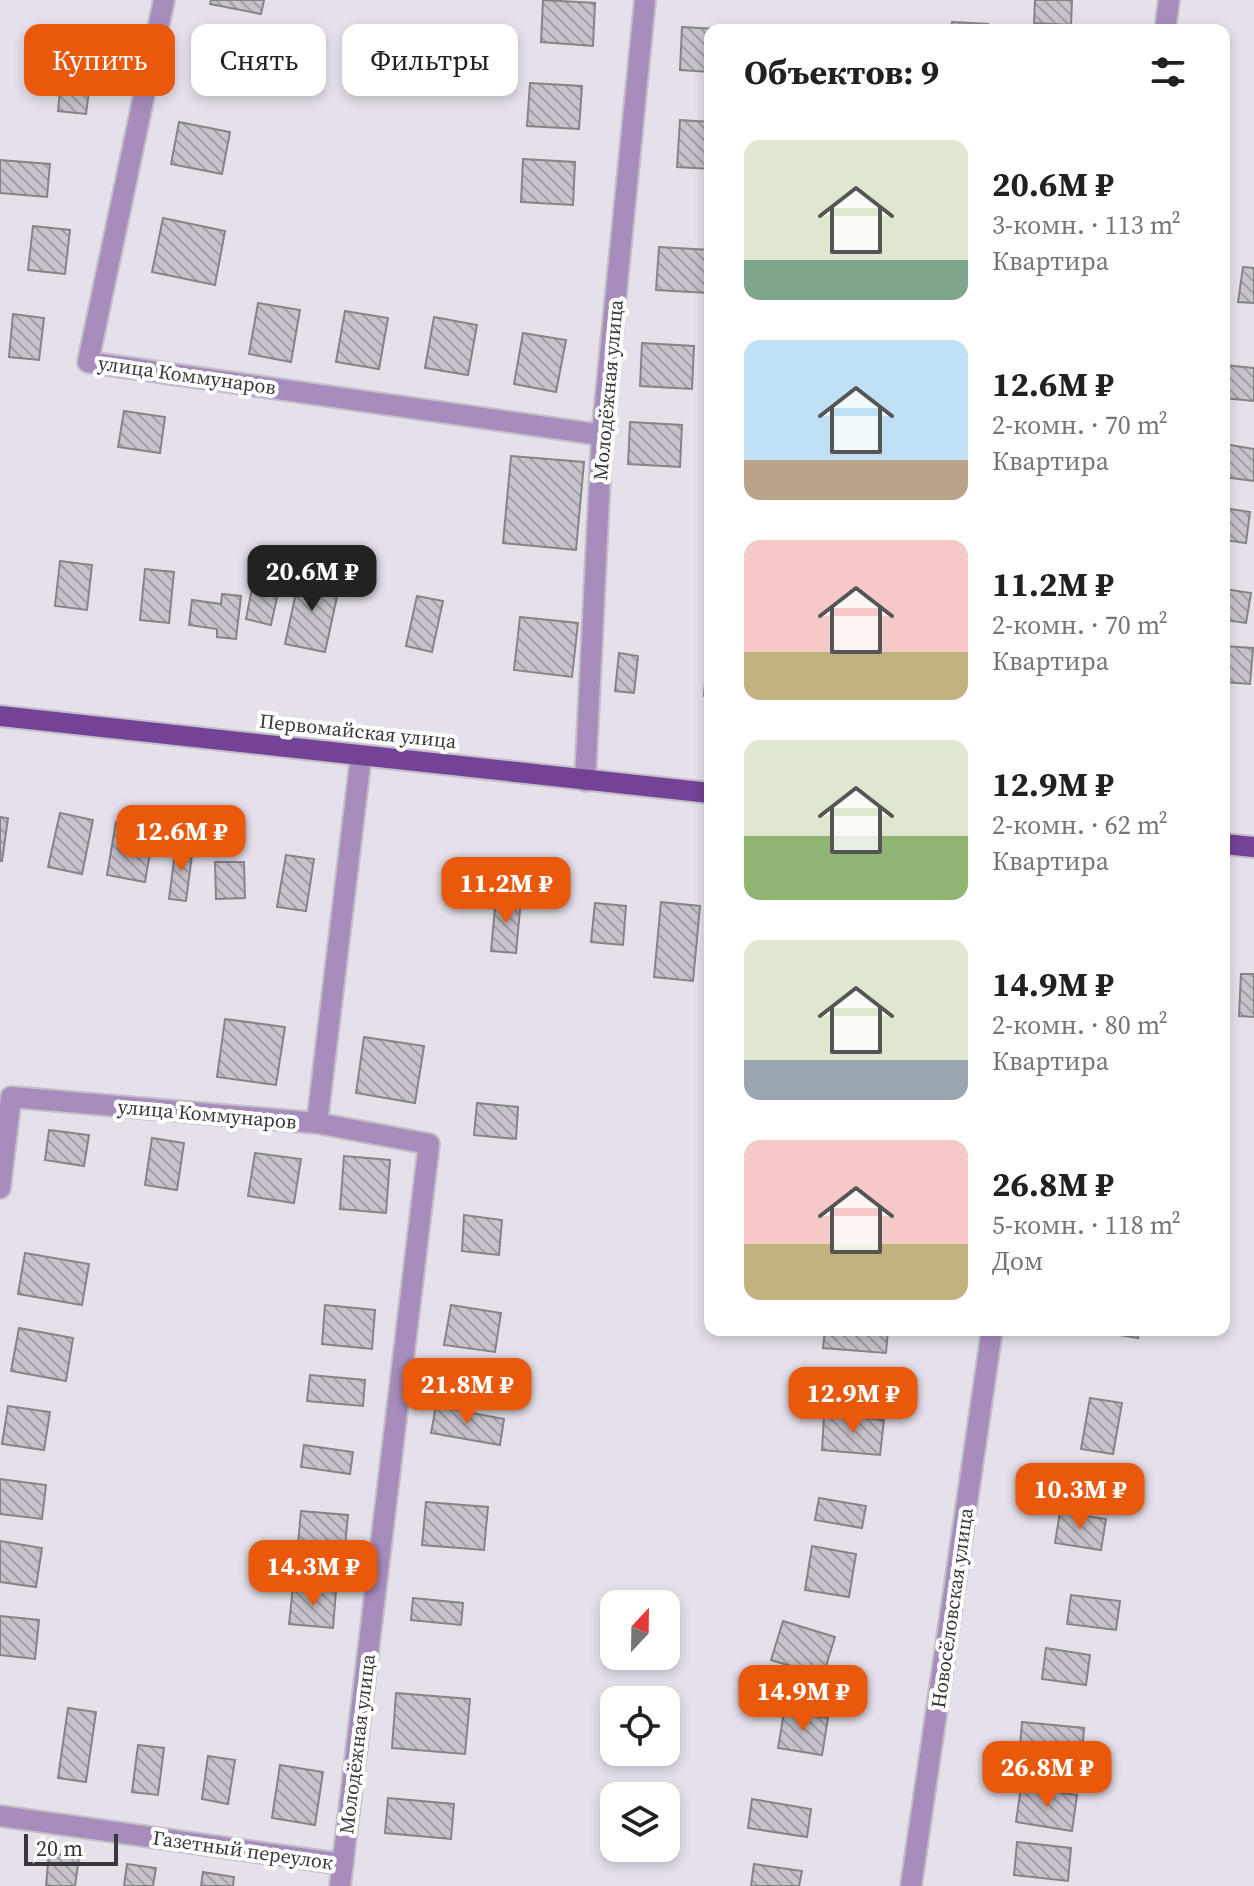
<!DOCTYPE html>
<html lang="ru">
<meta charset="utf-8">
<style>
:root{--surface:#fff;--page:#f6f6f6;--text:#202124;--muted:#757577;--accent:#ea580c}
body{margin:0;font-family:"Source Serif 4",serif;background:var(--page);color:var(--text);height:100vh;display:flex;flex-direction:column;font-size:30px;white-space:nowrap}
*{box-sizing:border-box;margin:0}
p{font-size:26px;color:var(--muted)}
.icon{flex:none;width:44px;height:44px;fill:none;stroke:currentColor;stroke-width:2;stroke-linecap:round;stroke-linejoin:round}
.map{position:relative;flex:1;overflow:hidden}
.side{position:absolute;left:704px;top:24px;width:526px;height:1312px;display:flex;flex-direction:column;background:var(--surface);border-radius:16px;box-shadow:0 4px 12px #0003}
.side>*{flex:none}
.top-card{position:absolute;left:24px;top:24px;width:560px;height:72px;display:flex;gap:16px}
.needle{width:52px;rotate:22deg}
.fabs{position:absolute;left:600px;top:1590px;display:grid;gap:16px}
.fabs a{display:grid;place-items:center;width:80px;height:80px;border-radius:16px;background:var(--surface);box-shadow:0 4px 12px #0003;font-size:40px}
.scale{position:absolute;left:24px;bottom:20px;width:94px;box-sizing:border-box;padding-left:8px;border:4px solid #39373b;border-top:0;font-size:22px;line-height:28px;white-space:nowrap;color:#39373b;-webkit-text-stroke:6px #fff;paint-order:stroke}
.price{position:absolute;translate:-50% -68px;padding:0 18px;border-radius:16px;background:var(--accent);color:#fff;font-size:26px;line-height:52px;filter:drop-shadow(0 2px 4px #0008)}
.price::after{content:'';position:absolute;left:50%;top:48px;width:24px;height:18px;margin-left:-12px;background:inherit;clip-path:polygon(0 0,100% 0,50% 100%)}
.price.on{background:#222;color:#fff}
ul{padding:0;list-style:none}
li{display:flex;align-items:center;gap:24px;height:200px;padding:0 40px}
li span{display:grid;place-items:center;flex:none;width:224px;height:160px;border-radius:16px;color:#555}
li>.icon{margin-inline-start:auto}
span .icon{width:96px;height:96px;fill:#fffc;stroke-width:1}
li b{font-size:34px}
h2{display:flex;justify-content:space-between;align-items:center;height:96px;padding:0 40px;font-size:34px}
.pill{padding:0 28px;border-radius:16px;background:var(--surface);box-shadow:0 4px 12px #0003;font-size:28px;line-height:72px}
.pill.on{background:var(--accent);color:#fff}
.map>svg:first-child{display:block}
.building{fill:url(#building-back-hatch);stroke:#87838b;stroke-width:2}
.lines{fill:none;stroke-linecap:round;stroke-linejoin:round}
.minor-casing{stroke:#c3bec7;stroke-width:24}
.major-casing{stroke:#c3bec7;stroke-width:24}
.minor{stroke:#a78dbc;stroke-width:20}
.major{stroke:#744397;stroke-width:20}
.labels{text-anchor:middle;stroke-width:8;stroke-linejoin:round;paint-order:stroke}
.street-label{font-size:20px;fill:#39373b;stroke:#fff}
</style>
<div class="map">
<svg width="1254" height="1886" viewBox="0 0 1254 1886">
<defs>
<pattern id="building-back-hatch" width="6" height="6" patternUnits="userSpaceOnUse" patternTransform="scale(2)"><rect width="6" height="6" fill="#c7c2cc"/><path d="M-1 5l2 2M0 0l6 6M5-1l2 2" fill="none" stroke="#a39ea7"/></pattern>
</defs>
<rect width="100%" height="100%" fill="#e5e0ea"/>
<path class="building" d="M211 0H264L261 14 210 4Z
M543 0 595 3 593 46 541 42Z
M1035 0H1072L1071 25 1034 23Z
M952 22 988 24V30H951Z
M682 27 734 30H710V72L680 70Z
M205 42 256 52 248 94 197 84Z
M61 81 90 84 86 114 58 111Z
M530 83 582 86 579 129 527 126Z
M680 120 710 122V169L677 167Z
M179 122 230 132 222 174 171 164Z
M523 159 575 162 573 205 521 202Z
M0 160 50 164 47 197 0 193Z
M163 218 225 231 215 285 152 272Z
M33 226 70 230 65 274 28 270Z
M659 247 710 250 708 293 656 290Z
M1243 267 1254 268V303L1238 302Z
M258 303 300 310 291 362 249 354Z
M345 311 388 318 379 369 336 362Z
M13 314 44 318 39 360 9 357Z
M434 317 477 325 468 375 425 368Z
M523 333 566 340 556 392 514 384Z
M642 343 694 346 692 389 640 386Z
M1224 365 1254 368V401L1224 398Z
M124 411 165 417 160 453 118 447Z
M630 422 682 425 680 467 628 464Z
M1224 444 1254 449V481L1224 477Z
M511 456 584 462 576 550 503 543Z
M1224 508 1250 512 1246 543 1224 540Z
M60 561 92 565 87 610 55 606Z
M145 569 174 572 169 623 140 620Z
M300 574 340 583 325 652 285 644Z
M253 583 279 588 271 625 246 619Z
M1224 589 1251 593 1246 623 1224 620Z
M222 594 241 596 236 639 217 637V629L189 625 192 600 221 604Z
M417 596 443 601 432 652 406 646Z
M520 617 578 623 572 677 514 670Z
M1224 646 1253 648 1250 684 1224 682Z
M619 653 638 656 634 693 615 691Z
M707 654H710V697L704 696Z
M60 813 93 820 82 874 48 867Z
M0 817 8 818 2 861H0Z
M116 822 154 829 145 882 107 875Z
M176 845 193 847 186 901 169 899Z
M286 855 314 859 306 911 277 907Z
M215 862H244L245 898 216 899Z
M496 897 521 899 516 953 491 951Z
M661 902 700 906 693 981 654 977Z
M595 903 626 906 623 945 591 942Z
M1241 974H1254V1017L1239 1016Z
M225 1019 285 1027 276 1085 217 1077Z
M364 1037 424 1046 415 1103 356 1093Z
M477 1103 518 1107 516 1139 474 1135Z
M49 1130 89 1135 84 1166 45 1160Z
M152 1138 184 1143 177 1190 145 1185Z
M255 1153 301 1159 294 1203 248 1196Z
M344 1156 390 1160 386 1213 340 1209Z
M464 1215 502 1220 499 1255 462 1251Z
M25 1253 89 1264 82 1305 18 1294Z
M325 1305 375 1310 372 1349 322 1344Z
M451 1305 501 1313 495 1352 444 1345Z
M19 1328 73 1338 66 1381 11 1371Z
M825 1330H888L886 1353 823 1348Z
M1090 1330H1139L1138 1338Z
M310 1375 365 1380 363 1406 307 1401Z
M1090 1398 1122 1403 1113 1454 1081 1449Z
M8 1406 50 1412 44 1450 2 1444Z
M436 1406 504 1419 500 1445 431 1433Z
M824 1415 884 1420 880 1455 822 1450Z
M304 1445 353 1452 350 1474 301 1467Z
M0 1479 46 1485 42 1519 0 1514Z
M819 1498 866 1506 862 1528 815 1520Z
M426 1502 488 1507 484 1550 422 1545Z
M301 1511 348 1515 345 1547 298 1544Z
M1060 1512 1106 1519 1101 1550 1055 1543Z
M0 1541 42 1548 36 1587 0 1582Z
M812 1546 856 1554 849 1597 805 1590Z
M293 1587 336 1591 333 1628 289 1624Z
M1071 1595 1120 1601 1116 1630 1067 1624Z
M413 1598 463 1603 461 1625 411 1620Z
M0 1616 39 1620 35 1659 0 1655Z
M783 1621 835 1637 823 1676 771 1660Z
M1046 1648 1090 1655 1086 1685 1042 1679Z
M396 1693 470 1699 465 1754 392 1748Z
M68 1708 96 1712 86 1782 58 1778Z
M784 1712 828 1718 822 1755 778 1748Z
M1022 1722 1084 1728 1082 1753 1020 1747Z
M138 1745 164 1748 158 1795 132 1792Z
M208 1756 235 1760 228 1804 202 1799Z
M280 1765 323 1772 315 1825 272 1818Z
M1021 1787 1077 1795 1072 1831 1016 1822Z
M388 1798 454 1804 451 1839 385 1833Z
M752 1799 811 1809 807 1837 748 1828Z
M1017 1842 1071 1848 1068 1881 1014 1875Z
M49 1853 79 1857 75 1886H46Z
M127 1864 156 1868 153 1886H124Z
M754 1864 802 1871 799 1886H751Z
M203 1872 234 1877 233 1886H201Z"/>
<g class="lines">
<g class="minor-casing">
<path id="minor" d="M164 0 88 362 602 435
M1165 30 1169 0
M585 781 602 435 645 0
M317 1123 429 1144 340 1886
M0 1188 11 1097 317 1123 361 756
M0 1816 343 1864
M911 1886 992 1330"/>
</g>
<g class="major-casing">
<path id="major" d="M0 716 710 793
M1224 844 1254 847"/>
</g>
<use href="#minor" class="minor"/>
<use href="#major" class="major"/>
</g>
<g class="labels">
<g class="street-label">
<text transform="translate(187 375) rotate(8)" y="7">улица Коммунаров</text>
<text transform="translate(608 390) rotate(-85)" y="7">Молодёжная улица</text>
<text transform="translate(358 731) rotate(6)" y="7">Первомайская улица</text>
<text transform="translate(207 1114) rotate(5)" y="7">улица Коммунаров</text>
<text transform="translate(952 1608) rotate(-82)" y="7">Новосёловская улица</text>
<text transform="translate(357 1744) rotate(-83)" y="7">Молодёжная улица</text>
<text transform="translate(243 1850) rotate(8)" y="7">Газетный переулок</text>
</g>
</g>
</svg>
<div class="fabs">
<a><svg class="needle" viewBox="-14 -14 28 28"><path d="M0-13l5 13h-10z" fill="#e53935"/><path d="M0 13l5-13h-10z" fill="#757577"/></svg></a>
<a><svg class="icon" aria-label="locate" viewBox="0 0 24 24"><circle cx="12" cy="12" r="6"/><path d="M12 2v4M12 18v4M2 12h4M18 12h4"/></svg></a>
<a><svg class="icon" aria-label="layers" viewBox="0 0 24 24"><path d="M12 4l9 5-9 5-9-5zM3 14l9 5 9-5"/></svg></a>
</div>
<div class="scale">20 m</div>
<b class="price on" style="left:312px;top:613px">20.6M ₽</b>
<b class="price" style="left:181px;top:873px">12.6M ₽</b>
<b class="price" style="left:506px;top:925px">11.2M ₽</b>
<b class="price" style="left:467px;top:1426px">21.8M ₽</b>
<b class="price" style="left:853px;top:1435px">12.9M ₽</b>
<b class="price" style="left:1080px;top:1531px">10.3M ₽</b>
<b class="price" style="left:313px;top:1608px">14.3M ₽</b>
<b class="price" style="left:803px;top:1733px">14.9M ₽</b>
<b class="price" style="left:1047px;top:1809px">26.8M ₽</b>
<div class="top-card">
<a class="pill on">Купить</a>
<a class="pill">Снять</a>
<a class="pill">Фильтры</a>
</div>
<section class="side">
<h2>Объектов: 9<svg class="icon" aria-label="filters" viewBox="0 0 24 24"><path d="M4 7h16M4 17h16"/><circle cx="9" cy="7" r="2"/><circle cx="15" cy="17" r="2"/></svg></h2>
<ul>
<li><span style="background:linear-gradient(#dfe7d0 75%,#7fa58c 0)"><svg class="icon" aria-label="home" viewBox="0 0 24 24"><path d="M3 11l9-7 9 7M6 9v11h12V9"/></svg></span><div><b>20.6M ₽</b><p>3-комн. · 113 m²</p><p>Квартира</p></div></li>
<li><span style="background:linear-gradient(#bfe0f5 75%,#b9a48a 0)"><svg class="icon" aria-label="home" viewBox="0 0 24 24"><path d="M3 11l9-7 9 7M6 9v11h12V9"/></svg></span><div><b>12.6M ₽</b><p>2-комн. · 70 m²</p><p>Квартира</p></div></li>
<li><span style="background:linear-gradient(#f6c9c9 70%,#c2b280 0)"><svg class="icon" aria-label="home" viewBox="0 0 24 24"><path d="M3 11l9-7 9 7M6 9v11h12V9"/></svg></span><div><b>11.2M ₽</b><p>2-комн. · 70 m²</p><p>Квартира</p></div></li>
<li><span style="background:linear-gradient(#dfe7d0 60%,#8fb573 0)"><svg class="icon" aria-label="home" viewBox="0 0 24 24"><path d="M3 11l9-7 9 7M6 9v11h12V9"/></svg></span><div><b>12.9M ₽</b><p>2-комн. · 62 m²</p><p>Квартира</p></div></li>
<li><span style="background:linear-gradient(#dfe7d0 75%,#9aa5b1 0)"><svg class="icon" aria-label="home" viewBox="0 0 24 24"><path d="M3 11l9-7 9 7M6 9v11h12V9"/></svg></span><div><b>14.9M ₽</b><p>2-комн. · 80 m²</p><p>Квартира</p></div></li>
<li><span style="background:linear-gradient(#f6c9c9 65%,#c2b280 0)"><svg class="icon" aria-label="home" viewBox="0 0 24 24"><path d="M3 11l9-7 9 7M6 9v11h12V9"/></svg></span><div><b>26.8M ₽</b><p>5-комн. · 118 m²</p><p>Дом</p></div></li>
</ul>
</section>
</div>
